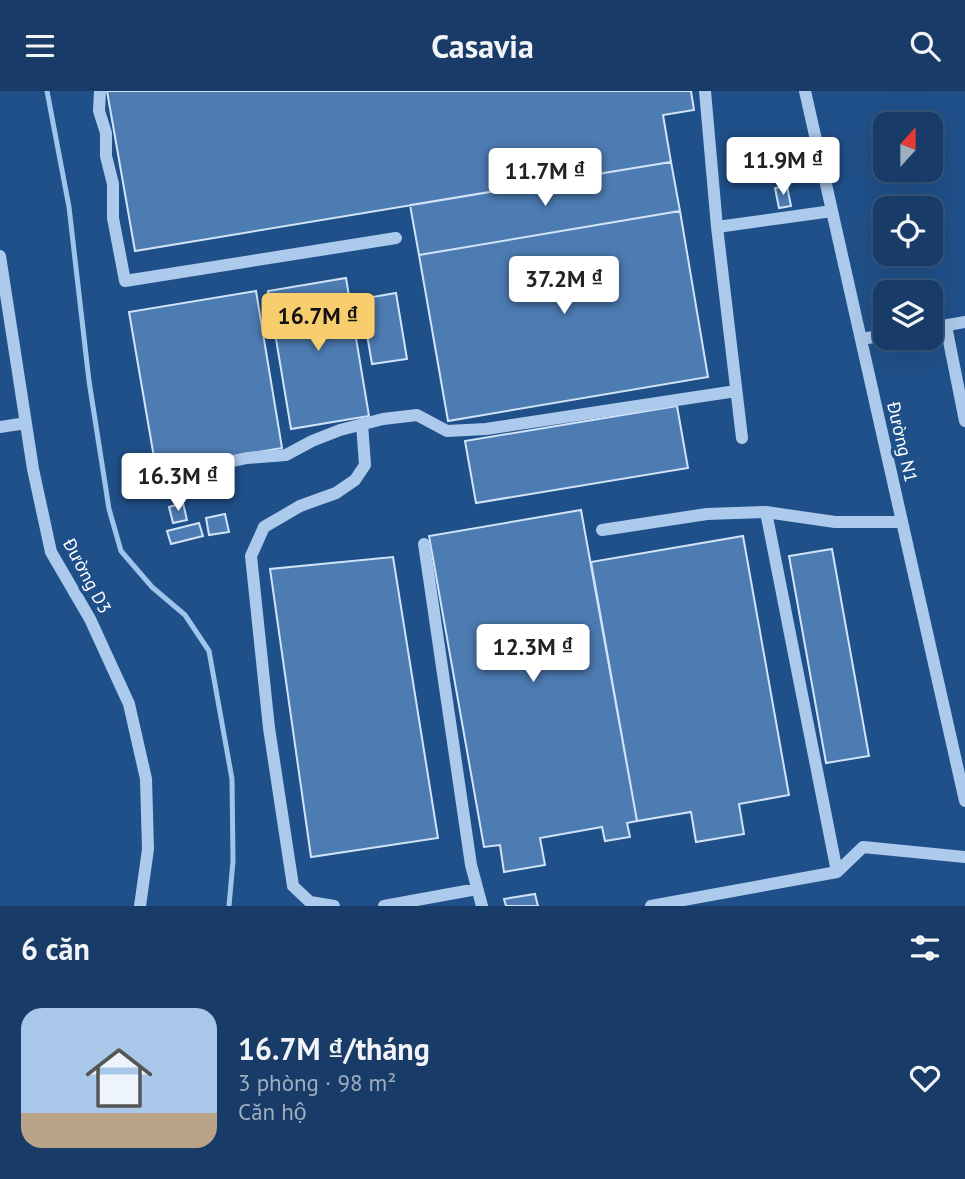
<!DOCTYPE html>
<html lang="vi">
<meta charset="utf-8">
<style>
:root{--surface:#183c67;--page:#21436d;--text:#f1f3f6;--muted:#9fadc0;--line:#36567b;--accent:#f8cd6d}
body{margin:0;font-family:"PT Sans",sans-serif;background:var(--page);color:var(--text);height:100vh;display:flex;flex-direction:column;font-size:26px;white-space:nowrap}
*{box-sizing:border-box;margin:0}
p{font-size:23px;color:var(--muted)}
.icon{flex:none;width:38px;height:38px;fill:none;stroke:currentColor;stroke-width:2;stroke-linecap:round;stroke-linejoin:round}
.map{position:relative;height:815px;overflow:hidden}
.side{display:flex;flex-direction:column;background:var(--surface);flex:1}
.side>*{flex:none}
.needle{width:46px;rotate:21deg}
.controls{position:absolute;left:873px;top:21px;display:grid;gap:14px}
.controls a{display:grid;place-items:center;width:70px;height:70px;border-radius:14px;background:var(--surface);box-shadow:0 7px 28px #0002,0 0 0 2px var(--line);font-size:35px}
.price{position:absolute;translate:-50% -60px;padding:0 16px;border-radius:7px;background:#fff;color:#222;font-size:23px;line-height:46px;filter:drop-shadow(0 2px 4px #0008)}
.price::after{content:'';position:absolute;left:50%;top:42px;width:21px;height:16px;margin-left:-10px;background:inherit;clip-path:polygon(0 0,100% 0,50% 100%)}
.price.selected{background:var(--accent);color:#111}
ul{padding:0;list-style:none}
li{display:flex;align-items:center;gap:21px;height:175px;padding:0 21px}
li span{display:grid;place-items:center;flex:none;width:196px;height:140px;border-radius:21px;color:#555}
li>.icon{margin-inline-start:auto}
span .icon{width:84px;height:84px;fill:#fffc;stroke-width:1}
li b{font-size:30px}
h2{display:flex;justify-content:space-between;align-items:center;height:84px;padding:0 21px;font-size:30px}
header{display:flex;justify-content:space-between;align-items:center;height:91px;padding:0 21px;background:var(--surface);font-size:32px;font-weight:600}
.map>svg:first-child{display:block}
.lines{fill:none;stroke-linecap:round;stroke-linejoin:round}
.stream{stroke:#a0c5ec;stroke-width:5}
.building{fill:#4d7cb3;stroke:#d1e3f8;stroke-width:2}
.minor{stroke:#accaeb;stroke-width:12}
.labels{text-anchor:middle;stroke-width:7;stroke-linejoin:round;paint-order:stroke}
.street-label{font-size:18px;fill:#fff;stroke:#205089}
</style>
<header><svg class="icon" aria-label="menu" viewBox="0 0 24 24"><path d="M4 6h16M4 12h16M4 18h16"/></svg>Casavia<svg class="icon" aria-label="search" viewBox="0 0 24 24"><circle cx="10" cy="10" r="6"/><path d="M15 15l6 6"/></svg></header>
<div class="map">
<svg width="965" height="815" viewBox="0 0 965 815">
<rect width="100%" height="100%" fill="#205089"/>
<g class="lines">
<path class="stream" d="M47 0 69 116 89 290 109 418 121 460 152 496 185 524 209 560 232 688 233 770 229 815"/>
</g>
<path class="building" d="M107 0H691L694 19 663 24 671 71 135 160Z
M671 71 680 120 419 164 410 114Z
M787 95 791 115 779 117 775 97Z
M680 120 708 286 448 330 419 164Z
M346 187 369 325 291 338 268 200Z
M256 200 282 357 156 378 129 221Z
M396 202 407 268 372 273 361 208Z
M677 315 688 377 476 412 465 350Z
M183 412 187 429 173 432 169 416Z
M581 419 637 730 627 732 630 746 605 750 602 736 540 747 545 774 504 781 500 754 484 756 429 445Z
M225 423 229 441 209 444 206 427Z
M199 432 203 445 171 453 167 440Z
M743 445 789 704 739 713 744 743 696 751 691 721 637 730 591 471Z
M832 458 869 665 826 672 789 465Z
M393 466 438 747 311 766 270 478Z
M535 803 538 815H506L504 808Z"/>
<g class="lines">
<path class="minor" d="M100 0 99 20 106 42V65L113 93V127L125 190 396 147
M705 0 717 136
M805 0 965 710
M0 165 33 378 51 461 90 528 129 613 146 688 148 758 140 815
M946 235 965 330
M931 237 965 231
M861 248 886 244
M0 336 26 332
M742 347 717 136 832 120
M147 389 247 367 286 364 312 350 340 339 383 328 417 324 447 340 486 338 736 300
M766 421 835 431H902
M602 439 707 423 766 421 837 781
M424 453 471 774 482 815
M334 815 310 811 293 795 269 637 251 465 264 436 300 415 336 402 355 389 365 374 362 333
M384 815 477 798
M651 815 837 781 863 756 965 766"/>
</g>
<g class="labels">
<g class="street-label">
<text transform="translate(902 351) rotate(77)" y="6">Đường N1</text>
<text transform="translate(87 485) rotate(62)" y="6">Đường D3</text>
</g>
</g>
</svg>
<div class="controls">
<a><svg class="needle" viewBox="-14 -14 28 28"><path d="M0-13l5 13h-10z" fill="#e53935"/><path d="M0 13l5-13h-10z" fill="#9fadc0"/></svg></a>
<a><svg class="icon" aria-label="locate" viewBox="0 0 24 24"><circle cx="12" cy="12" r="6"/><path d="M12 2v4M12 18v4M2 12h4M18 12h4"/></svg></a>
<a><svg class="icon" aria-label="layers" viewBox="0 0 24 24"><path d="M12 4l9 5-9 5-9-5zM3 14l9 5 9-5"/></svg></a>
</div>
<b class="price" style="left:783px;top:106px">11.9M ₫</b>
<b class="price" style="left:545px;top:117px">11.7M ₫</b>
<b class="price" style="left:564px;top:225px">37.2M ₫</b>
<b class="price selected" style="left:318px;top:262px">16.7M ₫</b>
<b class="price" style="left:178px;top:422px">16.3M ₫</b>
<b class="price" style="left:533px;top:593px">12.3M ₫</b>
</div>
<section class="side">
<h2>6 căn<svg class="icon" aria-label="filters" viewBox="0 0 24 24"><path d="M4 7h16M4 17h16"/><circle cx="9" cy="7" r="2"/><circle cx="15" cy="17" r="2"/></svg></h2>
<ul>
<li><span style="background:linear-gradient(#a9c7e8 75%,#b9a48a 0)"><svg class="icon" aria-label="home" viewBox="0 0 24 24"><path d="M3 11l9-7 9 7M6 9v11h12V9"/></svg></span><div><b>16.7M ₫/tháng</b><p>3 phòng · 98 m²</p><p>Căn hộ</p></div><svg class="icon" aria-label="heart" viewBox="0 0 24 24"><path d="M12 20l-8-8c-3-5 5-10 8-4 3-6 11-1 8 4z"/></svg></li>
</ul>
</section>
